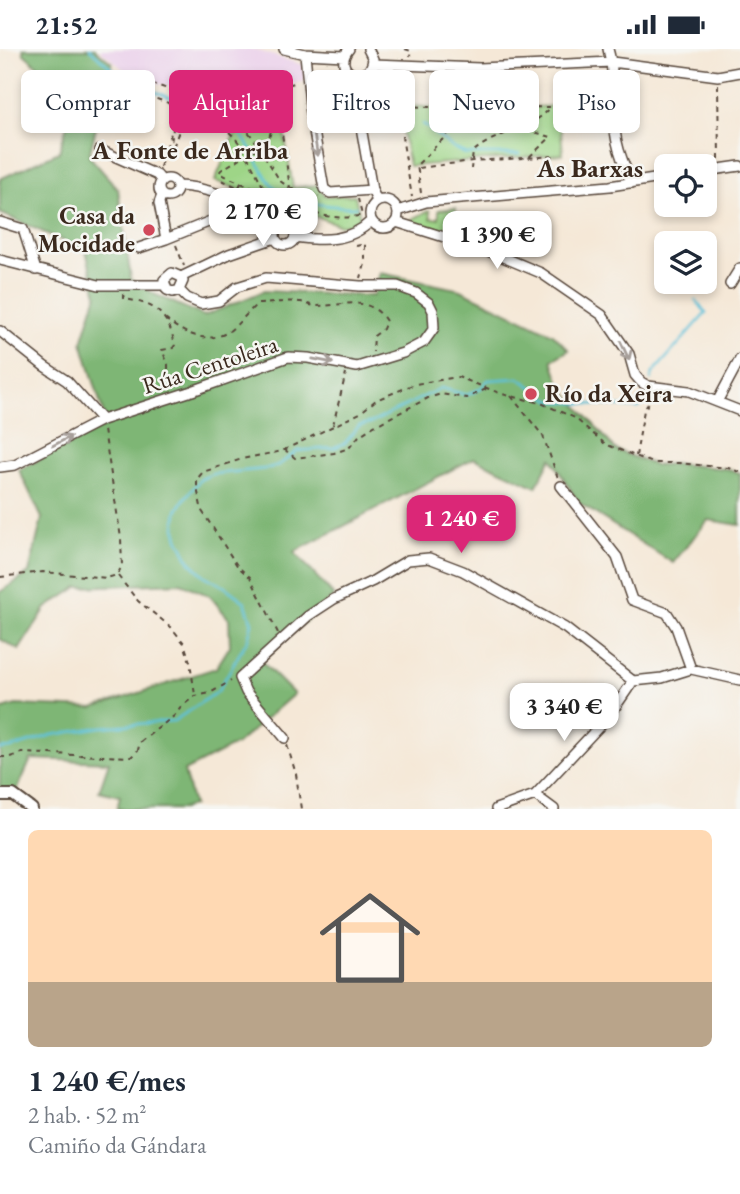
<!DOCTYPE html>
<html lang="es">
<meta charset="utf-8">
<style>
:root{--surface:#fff;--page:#f2f2f3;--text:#1f2937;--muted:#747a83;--line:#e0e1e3;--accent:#db2777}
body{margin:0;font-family:"EB Garamond",serif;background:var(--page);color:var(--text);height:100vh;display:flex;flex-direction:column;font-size:26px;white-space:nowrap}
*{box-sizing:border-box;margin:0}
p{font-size:23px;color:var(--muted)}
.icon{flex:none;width:38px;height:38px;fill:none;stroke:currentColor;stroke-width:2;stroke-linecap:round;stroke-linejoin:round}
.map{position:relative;height:760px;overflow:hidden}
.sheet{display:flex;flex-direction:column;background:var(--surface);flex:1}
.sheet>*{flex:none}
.banner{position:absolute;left:21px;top:21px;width:698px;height:63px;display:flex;gap:14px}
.fabs{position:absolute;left:654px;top:105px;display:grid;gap:14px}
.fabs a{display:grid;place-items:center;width:63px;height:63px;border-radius:10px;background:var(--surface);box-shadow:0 4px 10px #0003;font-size:35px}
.price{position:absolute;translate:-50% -60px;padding:0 16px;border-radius:14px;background:#fff;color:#222;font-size:23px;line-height:46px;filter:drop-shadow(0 2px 4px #0008)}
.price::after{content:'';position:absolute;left:50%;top:42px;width:21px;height:16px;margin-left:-10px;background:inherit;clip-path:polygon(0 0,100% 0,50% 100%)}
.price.on{background:var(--accent);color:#fff}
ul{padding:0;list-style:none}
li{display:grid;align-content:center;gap:14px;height:371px;padding:0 28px}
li+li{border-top:2px solid var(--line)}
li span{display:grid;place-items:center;height:217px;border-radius:10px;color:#555}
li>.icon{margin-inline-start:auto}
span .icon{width:126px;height:126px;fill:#fffc;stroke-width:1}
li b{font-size:30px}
.tag{padding:0 24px;border-radius:10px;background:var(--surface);box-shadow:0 4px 10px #0003;font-size:24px;line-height:63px}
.tag.on{background:var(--accent);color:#fff}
.status{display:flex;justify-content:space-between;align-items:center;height:49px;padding:0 35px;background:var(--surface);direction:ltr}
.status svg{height:19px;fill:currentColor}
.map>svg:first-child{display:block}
.built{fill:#ebd1eb}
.green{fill:#9ed587;stroke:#6c8052;stroke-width:2}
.forest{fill:#7eb674;stroke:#5c7049;stroke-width:2}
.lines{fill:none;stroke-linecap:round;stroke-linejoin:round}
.stream{stroke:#5bc1d9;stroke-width:2.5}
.minor-casing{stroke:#57463a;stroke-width:12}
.major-casing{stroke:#57463a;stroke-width:14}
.path{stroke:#57463a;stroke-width:2;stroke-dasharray:5 5;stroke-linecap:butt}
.minor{stroke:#fff;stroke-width:9}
.major{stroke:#fff;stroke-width:10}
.oneway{stroke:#a79f9a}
.poi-dot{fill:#d1495b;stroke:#f6f6f2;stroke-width:2.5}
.labels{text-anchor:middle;stroke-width:5;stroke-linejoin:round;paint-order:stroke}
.poi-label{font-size:24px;font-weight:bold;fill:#3b2a1e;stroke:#f6f6f2;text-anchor:end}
.street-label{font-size:24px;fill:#3b2a1e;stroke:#f6f6f2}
.neighbourhood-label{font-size:26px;font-weight:bold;fill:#3b2a1e;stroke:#f6f6f2}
</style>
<div class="status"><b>21:52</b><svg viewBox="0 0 49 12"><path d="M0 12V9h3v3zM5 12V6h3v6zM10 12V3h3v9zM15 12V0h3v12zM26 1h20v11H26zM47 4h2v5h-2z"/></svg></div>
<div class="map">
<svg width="740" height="760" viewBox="0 0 740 760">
<rect width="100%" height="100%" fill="#f6f6f2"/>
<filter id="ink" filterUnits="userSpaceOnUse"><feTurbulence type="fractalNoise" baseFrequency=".0143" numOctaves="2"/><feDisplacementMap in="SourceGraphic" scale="14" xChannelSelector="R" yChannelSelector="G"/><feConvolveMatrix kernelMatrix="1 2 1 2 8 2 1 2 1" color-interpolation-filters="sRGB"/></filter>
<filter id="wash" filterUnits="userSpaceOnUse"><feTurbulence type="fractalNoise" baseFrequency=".00686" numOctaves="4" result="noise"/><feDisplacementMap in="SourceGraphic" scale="28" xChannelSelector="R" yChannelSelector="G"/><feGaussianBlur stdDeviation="1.57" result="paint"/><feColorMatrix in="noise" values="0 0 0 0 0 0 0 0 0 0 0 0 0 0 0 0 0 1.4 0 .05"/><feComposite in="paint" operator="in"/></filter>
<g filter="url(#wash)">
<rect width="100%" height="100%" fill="#f5e8d7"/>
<path class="built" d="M99 0H253L303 16 305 32 277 39 259 81 233 60 181 41 130 26Z"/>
<path class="green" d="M277 39 293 139 318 136 325 147 355 146 360 169 353 175 340 176 215 132 233 88 249 73 259 80Z
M397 56 455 60 568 57V70L560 71 563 105 409 117Z
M456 159 454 185 415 174 412 170 430 161 431 170 439 169V161Z"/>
<path class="forest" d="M23 0H95L112 14 89 107 118 140 131 230 156 246 204 267 264 242 373 247 380 224 461 241 553 285 569 301 552 311 561 338 616 401 654 416 680 415 728 420 740 424V476L708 471 673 514 579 454 551 409 536 438 474 409 294 503 334 547 261 612 294 645 237 695 184 722 193 756 182 760H117L120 747 99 742 109 713 31 710 16 744 0 743V661L16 656 93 659 216 619 230 597 229 570 210 547 181 534 78 538 46 559 19 601 0 590V543L29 524 42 469 19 421 107 376 82 293 97 245 86 202 0 164V130L59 103 75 49 24 5Z"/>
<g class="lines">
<path class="stream" d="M90 0 123 30 225 70C247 86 255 111 269 132 285 154 331 158 356 158
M423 75 453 99 466 105H520
M651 330 653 324 706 264 696 251
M0 700 11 699 52 686 100 678 174 672 218 642 248 590 252 574 245 553 225 538 205 527 190 513 178 489 175 478 177 462 185 449 201 430 213 425 265 420 279 416 297 402 333 399 345 394 359 377 373 373 441 339 467 346 480 340 488 331 519 329 552 352 638 359 644 355 649 344"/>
</g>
</g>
<g filter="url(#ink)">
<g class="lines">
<g class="minor-casing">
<path id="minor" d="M284 0 305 5 344 7
M349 0C330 23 369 40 373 10L368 0
M608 0C617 31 610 62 617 93 620 108 626 121 632 134
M305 5 311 65 324 140 330 144 372 141
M373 15 480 19 612 13 718 27 740 23
M357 26V55L372 141 377 152
M573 66H615
M100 101 157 126 162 132
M705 122 740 117
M159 139a9 9 0 1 1 18 0a9 9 0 1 1-18 0Z
M177 137C204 137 263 158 283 176
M370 165a14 14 0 1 1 28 0a14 14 0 1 1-28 0Z
M398 162 426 153 610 137 667 128
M0 173 23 180 36 221
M396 173 486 201 541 224 602 266 629 305 635 326 641 333 648 337 689 342 740 362
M275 186a10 10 0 1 1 20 0a10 10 0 1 1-20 0Z
M295 188C322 192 350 193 371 172
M166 190 238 161
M139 199 166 190 159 154 162 146
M0 211 99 236H164
M181 228 183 232 179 241 173 243 167 241 164 231 172 224 181 228 229 205 275 189
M730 235 740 219
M0 282 44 317 67 332 102 371
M717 353 740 310
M0 418 15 416 102 371 192 342 288 308 308 309 357 318 403 304 424 293 434 279 433 262 429 254 416 244 397 237H360L266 229 237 238 219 252 201 255 187 249 179 241
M561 437 617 508 632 551 667 564 676 578 691 620 740 631
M285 689 246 643 240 629 308 567 334 550 373 532 408 511 429 509 463 522 565 579 633 632
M535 746 554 760
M496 760 535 746 609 667 633 632 662 629 691 620"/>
</g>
<g class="major-casing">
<path id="major" d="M0 746H13L32 760"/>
</g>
<path class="path" d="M405 0 411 2 410 7
M468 29 469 35 498 58
M718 35 719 110
M278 56 276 39 298 33
M365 56 464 59 551 58C531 82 496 82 473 103L471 120
M278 57 290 139 280 132 259 98 269 89Z
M397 57 412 148
M170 102 173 80
M170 107 186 62
M160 118 174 75
M419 119 472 112 558 107
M222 131 237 138
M241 134C276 149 322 177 362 166L358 150
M239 138 241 134 219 124 221 121 259 98C237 59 190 48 150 34L146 46C172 56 217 68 235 89 247 102 258 130 268 146
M290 139 319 148
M421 144 417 116 445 88 464 59 486 74 521 79 551 88 528 109
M176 196 184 217
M356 197 365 195V215L361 229
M123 245 124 250C154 254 168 264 175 296L173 299 162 301 168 315V342
M165 270C183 284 206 296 228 283 238 276 248 263 257 255 271 255 287 251 301 253 306 254 311 257 317 257 343 257 369 245 386 272L383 280 374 287 373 303
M511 347 543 387 558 429
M333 376 346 324
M284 400 295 409 334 404 349 399 359 387 374 377 428 349 441 345 467 349 486 340
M636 407 644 361 654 346
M118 527 138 552 171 578 184 594 190 613 195 646
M0 528 43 523 107 529 117 526 122 517 121 489 104 381
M278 584 250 528 238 518 202 462 197 439V430L203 423 242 410 282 402 360 364 376 351 415 335 458 328 502 345 541 354 575 369 605 395 653 414H679L728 419 740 423
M287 696 296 725 301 760
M0 708H10L22 704 131 708 138 701 140 693 174 667 182 657 195 647 210 644 231 632"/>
<use href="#minor" class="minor"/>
<use href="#major" class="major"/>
</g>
<defs><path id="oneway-shaft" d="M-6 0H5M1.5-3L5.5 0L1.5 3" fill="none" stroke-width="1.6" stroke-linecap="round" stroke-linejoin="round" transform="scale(1.75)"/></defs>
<g class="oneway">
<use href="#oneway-shaft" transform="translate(316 97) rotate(81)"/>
<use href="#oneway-shaft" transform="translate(625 302) rotate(65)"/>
<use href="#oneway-shaft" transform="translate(323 312) rotate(11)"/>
<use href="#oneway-shaft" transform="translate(62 392) rotate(-27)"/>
</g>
</g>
<g class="poi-dot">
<circle cx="149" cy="181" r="7"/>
<circle cx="531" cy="345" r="7"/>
</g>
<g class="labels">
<g class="poi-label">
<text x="135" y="175">Casa da<tspan x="135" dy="28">Mocidade</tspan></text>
<text x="545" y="353" text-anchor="start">Río da Xeira</text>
</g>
<g class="street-label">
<text transform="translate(210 316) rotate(-18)" y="8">Rúa Centoleira</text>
</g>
<g class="neighbourhood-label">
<text x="190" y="110">A Fonte de Arriba</text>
<text x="590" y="128">As Barxas</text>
</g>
</g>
</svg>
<div class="fabs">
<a><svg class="icon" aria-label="locate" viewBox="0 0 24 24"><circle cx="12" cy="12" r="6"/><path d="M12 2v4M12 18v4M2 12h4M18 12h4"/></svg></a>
<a><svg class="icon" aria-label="layers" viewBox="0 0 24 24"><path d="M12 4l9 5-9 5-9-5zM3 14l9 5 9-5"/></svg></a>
</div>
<b class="price" style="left:263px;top:199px">2 170 €</b>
<b class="price" style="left:497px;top:222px">1 390 €</b>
<b class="price on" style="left:461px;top:506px">1 240 €</b>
<b class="price" style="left:564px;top:694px">3 340 €</b>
<div class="banner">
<a class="tag">Comprar</a>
<a class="tag on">Alquilar</a>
<a class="tag">Filtros</a>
<a class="tag">Nuevo</a>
<a class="tag">Piso</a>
</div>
</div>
<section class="sheet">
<ul>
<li><span style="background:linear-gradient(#ffd9b3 70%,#b9a48a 0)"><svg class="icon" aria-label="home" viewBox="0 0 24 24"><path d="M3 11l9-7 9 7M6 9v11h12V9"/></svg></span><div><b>1 240 €/mes</b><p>2 hab. · 52 m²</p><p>Camiño da Gándara</p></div></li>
</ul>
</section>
